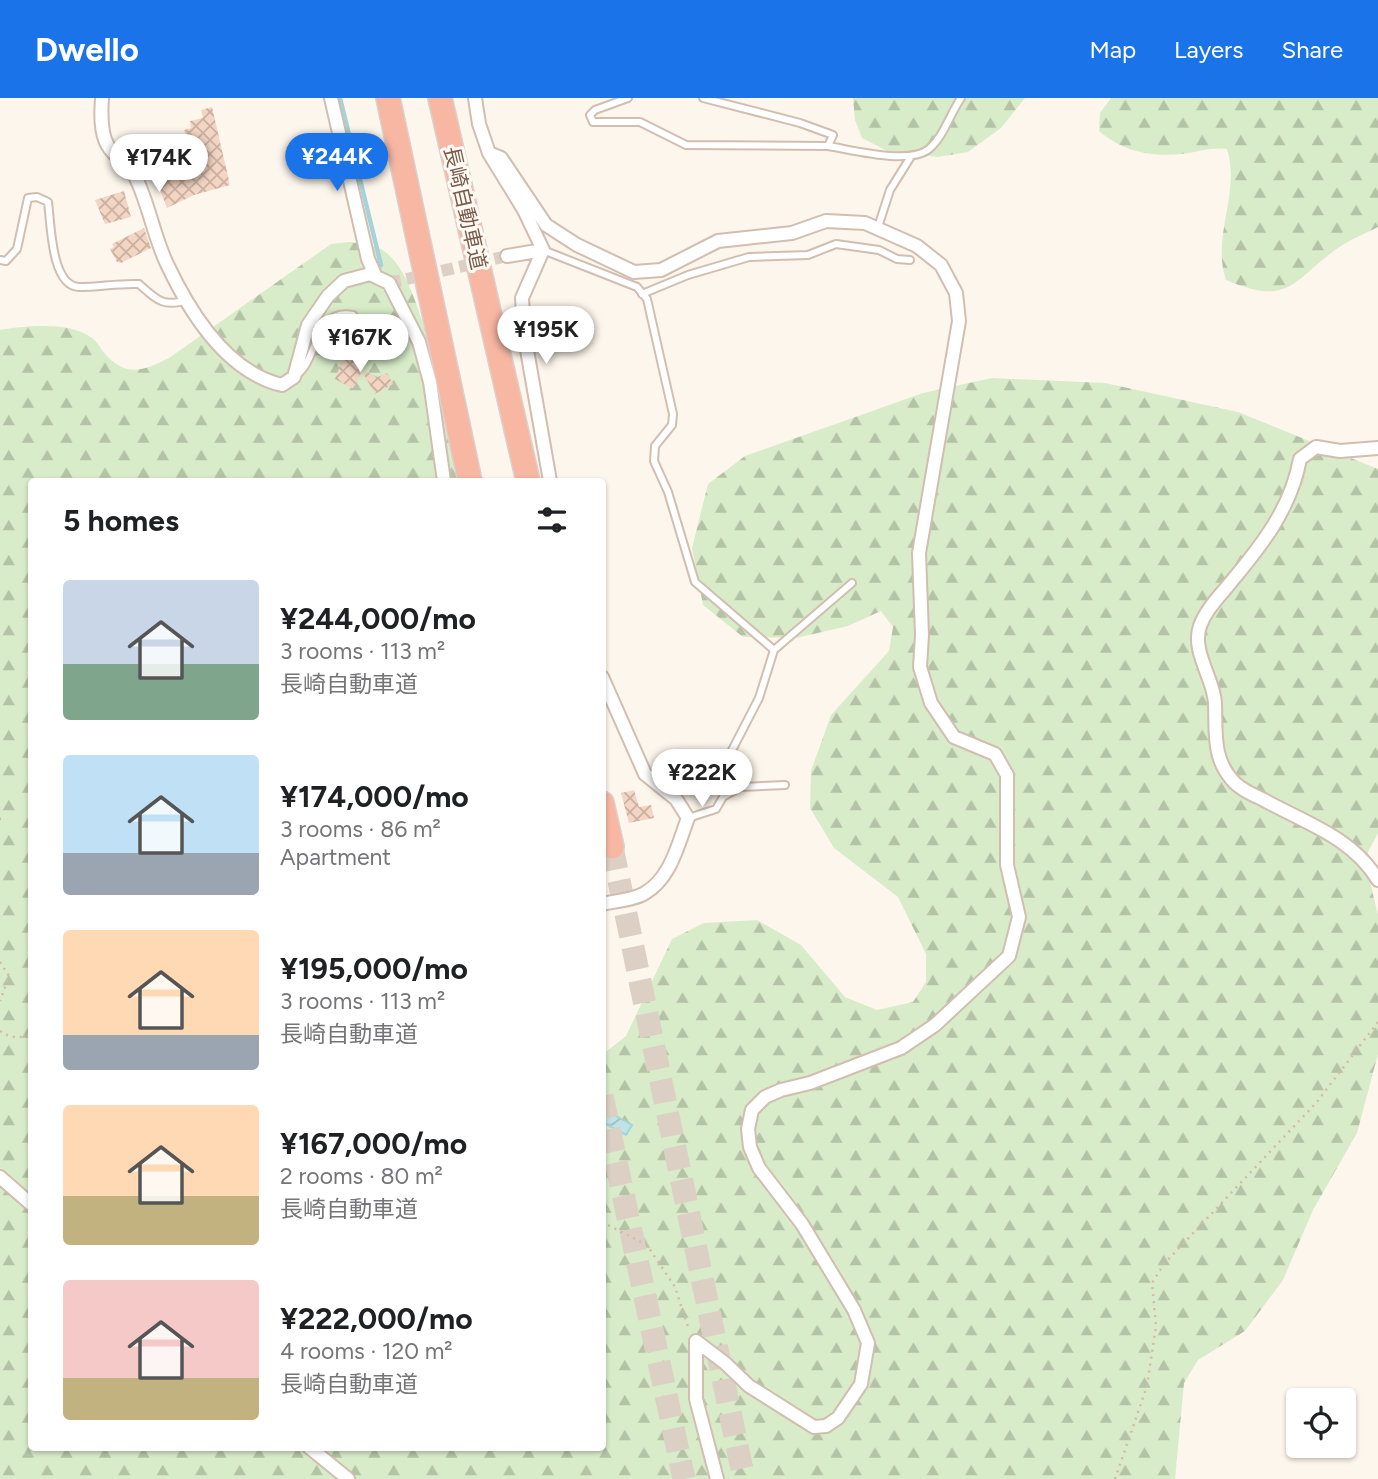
<!DOCTYPE html>
<meta charset="utf-8">
<style>
:root{--surface:#fff;--page:#f2f2f2;--text:#202124;--muted:#757577;--accent:#1a73e8}
body{margin:0;font-family:Figtree,"Noto Sans JP",sans-serif;background:var(--page);color:var(--text);height:100vh;display:flex;flex-direction:column;font-size:26px;white-space:nowrap}
*{box-sizing:border-box;margin:0}
p{font-size:23px;color:var(--muted)}
.icon{flex:none;width:38px;height:38px;fill:none;stroke:currentColor;stroke-width:2;stroke-linecap:round;stroke-linejoin:round}
.map{position:relative;flex:1;overflow:hidden}
.sheet{position:absolute;left:28px;top:380px;width:578px;height:973px;display:flex;flex-direction:column;background:var(--surface);border-radius:7px;box-shadow:0 2px 5px #0004}
.sheet>*{flex:none}
.fabs{position:absolute;left:1286px;top:1290px;display:grid;gap:14px}
.fabs a{display:grid;place-items:center;width:70px;height:70px;border-radius:7px;background:var(--surface);box-shadow:0 2px 5px #0004;font-size:35px}
.price{position:absolute;translate:-50% -60px;padding:0 16px;border-radius:24px;background:#fff;color:#222;font-size:23px;line-height:46px;filter:drop-shadow(0 2px 4px #0008)}
.price::after{content:'';position:absolute;left:50%;top:42px;width:21px;height:16px;margin-left:-10px;background:inherit;clip-path:polygon(0 0,100% 0,50% 100%)}
.price.current{background:var(--accent);color:#fff}
ul{padding:0;list-style:none}
li{display:flex;align-items:center;gap:21px;height:175px;padding:0 35px}
li span{display:grid;place-items:center;flex:none;width:196px;height:140px;border-radius:7px;color:#555}
li>.icon{margin-inline-start:auto}
span .icon{width:84px;height:84px;fill:#fffc;stroke-width:1}
li b{font-size:30px}
h2{display:flex;justify-content:space-between;align-items:center;height:84px;padding:0 35px;font-size:30px}
header{display:flex;align-items:center;gap:42px;box-sizing:border-box;height:98px;padding:0 35px;background:var(--accent);color:#fff}
header strong{font-size:33px}
nav{display:flex;gap:38px;margin-inline-start:auto;font-size:24px}
.map>svg:first-child{display:block}
.forest{fill:url(#forest-firs)}
.water{fill:url(#water-waves);stroke:#a5d3da;stroke-width:2}
.lines{fill:none;stroke-linecap:round;stroke-linejoin:round}
.stream{stroke:#a5d3da;stroke-width:4.5}
.building{fill:url(#building-cross-hatch)}
.street-tunnel{stroke:#dcd0c4;stroke-width:12;stroke-dasharray:12 6;stroke-linecap:butt}
.highway-tunnel{stroke:#dcd0c4;stroke-width:23;stroke-dasharray:23 11;stroke-linecap:butt}
.lane-casing{stroke:#d1beb0;stroke-width:10}
.street-casing{stroke:#d1beb0;stroke-width:16}
.highway-casing{stroke:#dad1cd;stroke-width:26}
.path{stroke:#d9b8a5;stroke-width:2.5;stroke-dasharray:2 5;stroke-linecap:butt}
.lane{stroke:#fff;stroke-width:6}
.street{stroke:#fff;stroke-width:12}
.highway{stroke:#f7b7a3;stroke-width:23}
.labels{text-anchor:middle;stroke-width:6;stroke-linejoin:round;paint-order:stroke}
.street-label{font-size:21px;fill:#7a5c4d;stroke:#fffaf3}
</style>
<header>
<strong>Dwello</strong>
<nav><a>Map</a><a>Layers</a><a>Share</a></nav>
</header>
<div class="map">
<svg width="1378" height="1381" viewBox="0 0 1378 1381">
<defs>
<pattern id="forest-firs" width="22" height="20" patternUnits="userSpaceOnUse" patternTransform="scale(1.75)"><rect width="22" height="20" fill="#d8ecc9"/><path d="M5 1l3.5 6h-7zM16 11l3.5 6h-7z" fill="#b4c2a5"/></pattern>
<pattern id="water-waves" width="16" height="10" patternUnits="userSpaceOnUse" patternTransform="scale(1.75)"><rect width="16" height="10" fill="#bfe3e8"/><path d="M0 5q4-4 8 0t8 0" fill="none" stroke="#a0bbbe"/></pattern>
<pattern id="building-cross-hatch" width="8" height="8" patternUnits="userSpaceOnUse" patternTransform="scale(1.75)"><rect width="8" height="8" fill="#f3d5c3"/><path d="M0 0l8 8M0 8l8-8" fill="none" stroke="#cab0a1"/></pattern>
</defs>
<rect width="100%" height="100%" fill="#fdf6ec"/>
<path class="forest" d="M853 0H1025L1001 30 968 54 938 59 887 53 862 40 855 22Z
M1111 0H1378V129C1364 136 1347 143 1335 152 1290 186 1288 208 1226 182 1211 138 1241 96 1227 51 1211 49 1198 54 1182 56 1150 59 1124 54 1099 33L1100 15Z
M349 144C365 146 377 146 389 157 424 187 450 335 458 383H32V1349H602V957L626 938 672 841 704 825 757 822 801 847 845 899 877 912 913 904 926 884V856L898 799 834 750 810 710 811 673 831 617 889 553 893 529 881 513 848 528 796 540 743 539 703 507 692 450 708 386 745 358 923 295 992 280 1105 285 1238 314 1378 371V735L1368 754 1371 788 1378 817V956L1357 1035 1313 1112 1283 1182 1245 1233 1198 1262 1184 1285 1175 1381H0V232C25 228 70 223 92 240 98 244 101 252 106 257 127 280 145 272 169 260L331 146Z"/>
<path class="water" d="M602 1010 632 1027 626 1037 602 1024Z"/>
<g class="lines">
<path class="stream" d="M340 0 381 167"/>
</g>
<path class="building" d="M212 9 230 87 194 97 167 110 150 66 166 60 163 53 187 43 184 32 191 30 190 23 203 20 201 12Z
M124 93 131 119 105 126 95 102Z
M144 130 151 150 121 165 117 164 110 151 114 149 112 146Z
M345 254 366 265 362 272 378 279 387 275 393 286 375 296 362 273 353 291 335 281Z
M634 692 639 709 651 707 654 720 629 725 621 695Z"/>
<g class="lines">
<path class="street-tunnel" d="M389 185 507 158"/>
<path class="highway-tunnel" d="M612 749 744 1381
M602 998 684 1381"/>
<g class="lane-casing">
<path id="lane" d="M628 0 595 12 590 17 593 24H640L686 47 828 48
M703 0 800 25 833 37 828 48C853 52 909 67 929 51 944 38 950 16 961 0
M878 129 890 92 910 60
M543 152 637 189 647 201 673 316 672 327 655 348 654 363 668 394 695 484 774 552 852 485
M0 162 6 163 17 151 28 100 37 99 48 104C51 126 51 188 79 189 99 189 119 185 139 186 158 203 163 209 188 202
M642 196 688 177 749 159 808 157 836 146 879 152 897 161 910 162
M295 278C319 264 313 209 353 217L359 224 360 242
M723 699 740 689 785 687
M688 720 716 711 723 699 729 658 759 600 774 552"/>
</g>
<g class="street-casing">
<path id="street" d="M102 0C101 14 100 35 108 48 115 60 129 66 136 80 149 107 154 139 167 166 190 215 227 274 282 287L294 279 308 227 328 198 344 183 370 176 389 185 419 244 430 284 444 383
M331 0 368 161 376 179
M475 0 479 26 489 55
M543 152 522 200 524 235 550 383
M507 158 543 152 524 112 489 55 501 60 546 127 577 147 634 174 661 172 718 143 792 135 826 123 865 125 917 148 941 167 956 195 959 223 919 455 922 537 920 569 931 605 954 639 995 656 1007 677V767L1019 819 1009 858 935 927 901 950 810 985 781 992 765 999 752 1012 748 1031 750 1049 759 1070 802 1126 854 1212 868 1245 861 1286 838 1320 826 1328 814 1329 749 1288 725 1265 696 1243V1301L717 1381
M1378 350 1340 353 1316 349 1300 361C1291 410 1262 447 1231 484 1220 498 1206 511 1200 528 1191 553 1214 581 1215 605 1216 635 1212 662 1235 685 1242 692 1253 697 1262 701 1305 725 1352 739 1378 782
M602 579 645 676 676 701 688 720C678 746 671 780 645 795 634 802 615 803 602 806
M0 1079 32 1107
M309 1349 348 1381"/>
</g>
<g class="highway-casing">
<path id="highway" d="M388 0 470 383
M440 0 528 383
M602 705 612 749"/>
</g>
<path class="path" d="M0 721H1
M0 864 9 878 0 903
M0 933C10 940 21 941 32 936
M602 1124 647 1147 675 1189 689 1232
M1115 1381 1147 1288 1156 1228 1152 1185 1164 1166 1316 1005 1378 924"/>
<use href="#lane" class="lane"/>
<use href="#street" class="street"/>
<use href="#highway" class="highway"/>
</g>
<g class="labels">
<g class="street-label">
<text transform="translate(465 110) rotate(77)" y="7">長崎自動車道</text>
</g>
</g>
</svg>
<div class="fabs">
<a><svg class="icon" aria-label="locate" viewBox="0 0 24 24"><circle cx="12" cy="12" r="6"/><path d="M12 2v4M12 18v4M2 12h4M18 12h4"/></svg></a>
</div>
<b class="price current" style="left:337px;top:95px">¥244K</b>
<b class="price" style="left:159px;top:96px">¥174K</b>
<b class="price" style="left:546px;top:268px">¥195K</b>
<b class="price" style="left:360px;top:276px">¥167K</b>
<b class="price" style="left:702px;top:711px">¥222K</b>
<section class="sheet">
<h2>5 homes<svg class="icon" aria-label="filters" viewBox="0 0 24 24"><path d="M4 7h16M4 17h16"/><circle cx="9" cy="7" r="2"/><circle cx="15" cy="17" r="2"/></svg></h2>
<ul>
<li><span style="background:linear-gradient(#c9d6e8 60%,#7fa58c 0)"><svg class="icon" aria-label="home" viewBox="0 0 24 24"><path d="M3 11l9-7 9 7M6 9v11h12V9"/></svg></span><div><b>¥244,000/mo</b><p>3 rooms · 113 m²</p><p>長崎自動車道</p></div></li>
<li><span style="background:linear-gradient(#bfe0f5 70%,#9aa5b1 0)"><svg class="icon" aria-label="home" viewBox="0 0 24 24"><path d="M3 11l9-7 9 7M6 9v11h12V9"/></svg></span><div><b>¥174,000/mo</b><p>3 rooms · 86 m²</p><p>Apartment</p></div></li>
<li><span style="background:linear-gradient(#ffd9b3 75%,#9aa5b1 0)"><svg class="icon" aria-label="home" viewBox="0 0 24 24"><path d="M3 11l9-7 9 7M6 9v11h12V9"/></svg></span><div><b>¥195,000/mo</b><p>3 rooms · 113 m²</p><p>長崎自動車道</p></div></li>
<li><span style="background:linear-gradient(#ffd9b3 65%,#c2b280 0)"><svg class="icon" aria-label="home" viewBox="0 0 24 24"><path d="M3 11l9-7 9 7M6 9v11h12V9"/></svg></span><div><b>¥167,000/mo</b><p>2 rooms · 80 m²</p><p>長崎自動車道</p></div></li>
<li><span style="background:linear-gradient(#f6c9c9 70%,#c2b280 0)"><svg class="icon" aria-label="home" viewBox="0 0 24 24"><path d="M3 11l9-7 9 7M6 9v11h12V9"/></svg></span><div><b>¥222,000/mo</b><p>4 rooms · 120 m²</p><p>長崎自動車道</p></div></li>
</ul>
</section>
</div>
